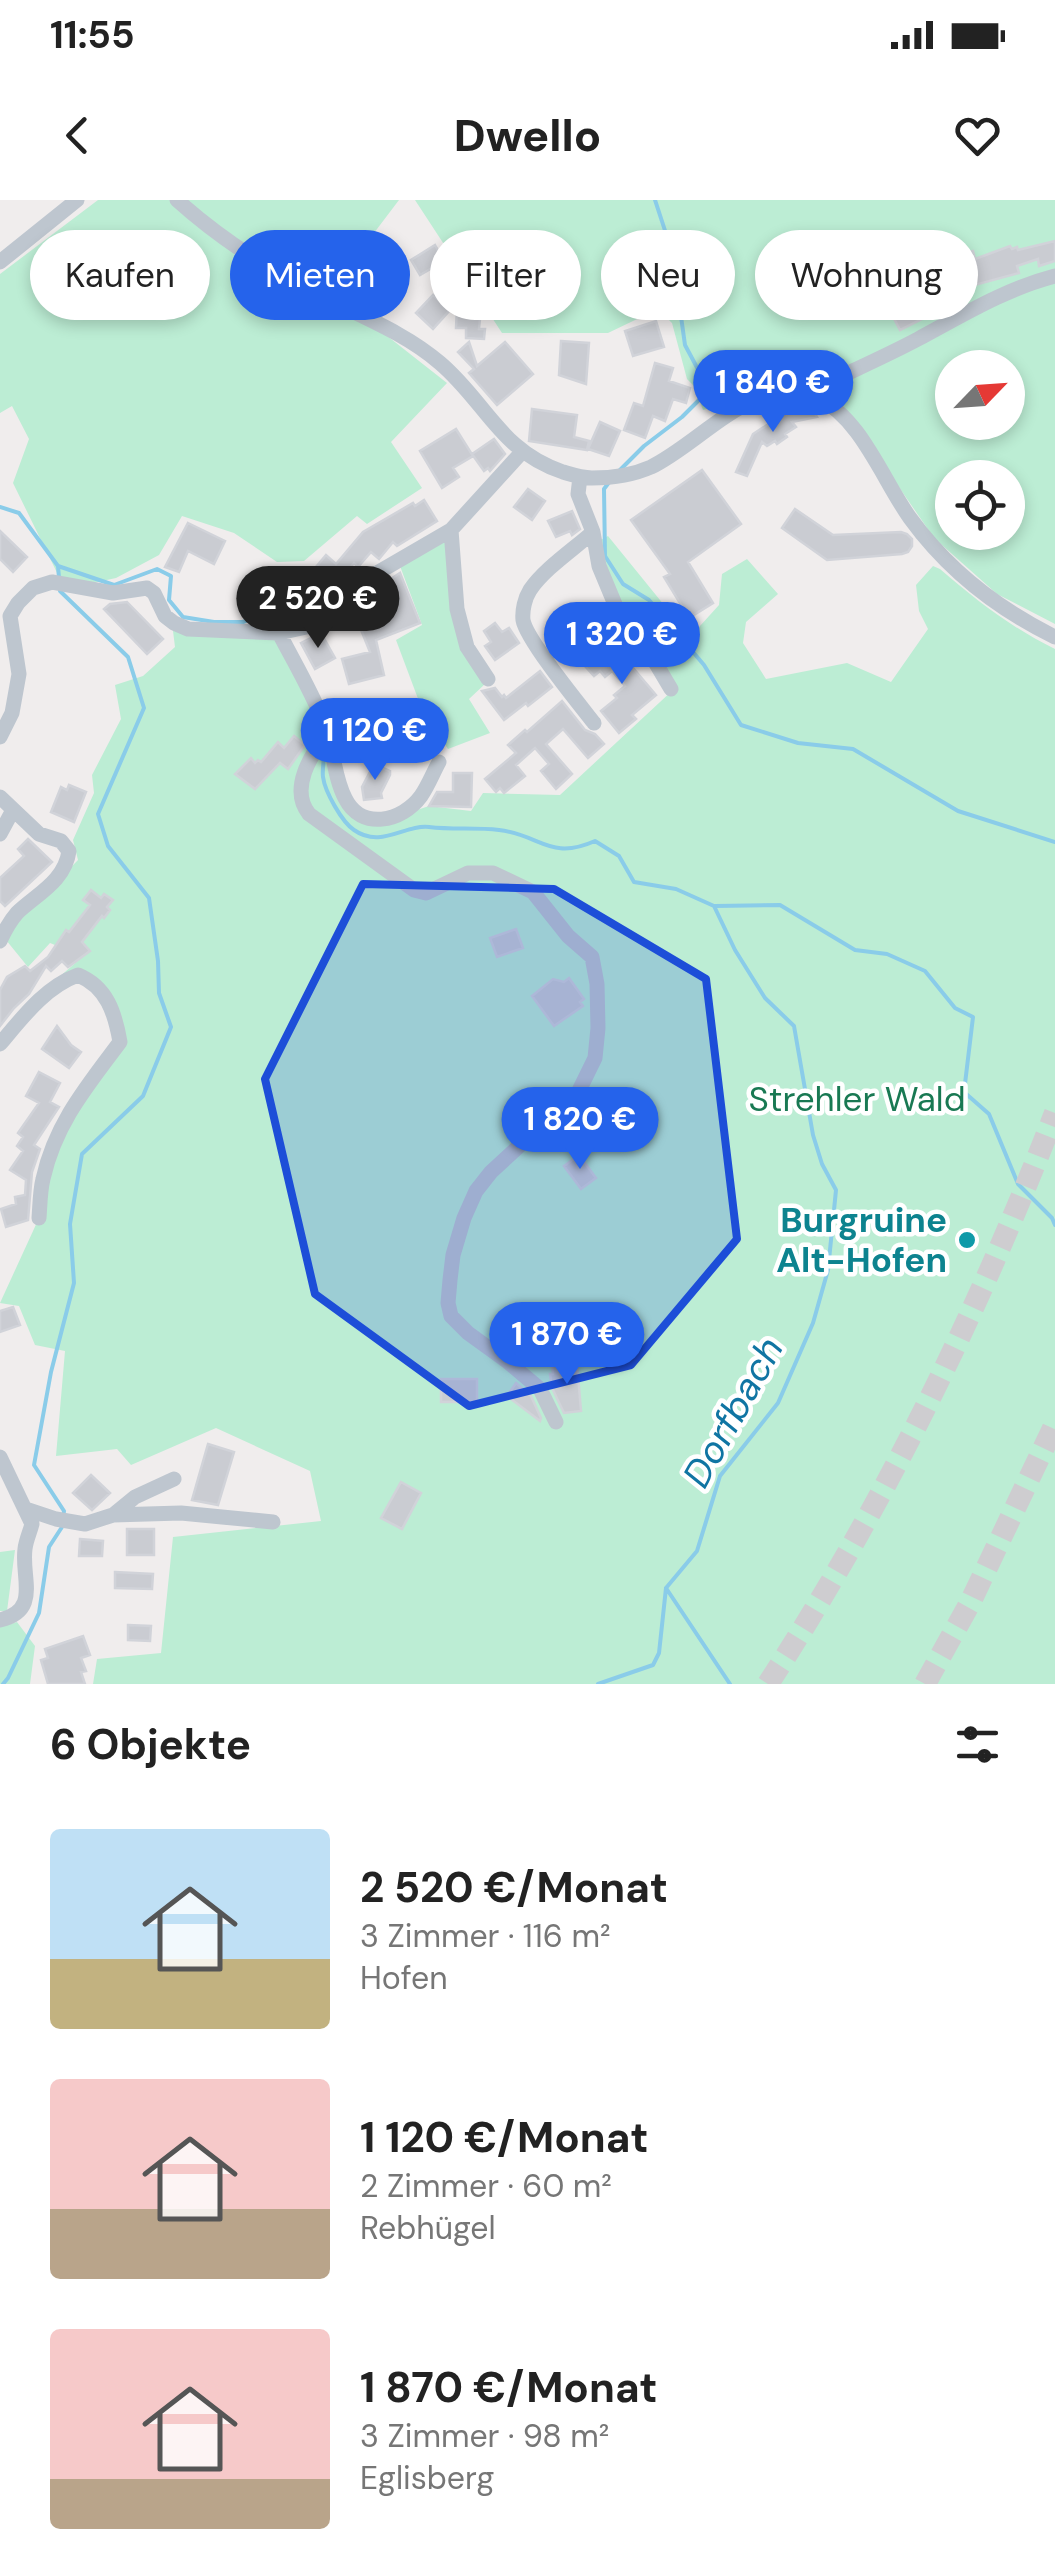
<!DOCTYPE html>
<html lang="de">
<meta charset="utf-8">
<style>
:root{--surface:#fff;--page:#f2f2f2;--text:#222;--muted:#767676;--accent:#2563eb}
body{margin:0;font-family:"DM Sans",sans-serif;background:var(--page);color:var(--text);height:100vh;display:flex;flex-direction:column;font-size:38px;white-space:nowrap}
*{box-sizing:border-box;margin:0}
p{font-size:32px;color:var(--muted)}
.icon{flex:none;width:55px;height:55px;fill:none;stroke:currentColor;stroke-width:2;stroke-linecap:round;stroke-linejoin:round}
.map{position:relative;height:1484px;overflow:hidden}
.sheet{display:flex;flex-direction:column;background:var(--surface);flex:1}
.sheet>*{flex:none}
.hud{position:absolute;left:30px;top:30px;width:995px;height:90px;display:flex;gap:20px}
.needle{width:65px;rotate:65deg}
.controls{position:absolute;left:935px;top:150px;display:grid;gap:20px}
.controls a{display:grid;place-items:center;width:90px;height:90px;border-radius:50%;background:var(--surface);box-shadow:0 5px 15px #0003;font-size:50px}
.price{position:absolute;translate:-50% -85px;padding:0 22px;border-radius:35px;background:var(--accent);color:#fff;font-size:32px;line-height:65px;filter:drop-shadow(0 2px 5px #0008)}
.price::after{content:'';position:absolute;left:50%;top:60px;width:30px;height:22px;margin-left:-15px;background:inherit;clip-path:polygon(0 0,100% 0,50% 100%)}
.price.active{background:#222;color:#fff}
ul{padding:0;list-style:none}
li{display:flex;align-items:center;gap:30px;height:250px;padding:0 50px}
li span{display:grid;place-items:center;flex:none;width:280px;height:200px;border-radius:10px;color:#555}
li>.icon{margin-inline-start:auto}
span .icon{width:120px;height:120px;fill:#fffc;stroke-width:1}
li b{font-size:42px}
h2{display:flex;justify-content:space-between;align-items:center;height:120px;padding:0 50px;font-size:42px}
.tag{padding:0 35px;border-radius:45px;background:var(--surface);box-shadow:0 5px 15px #0003;font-size:35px;line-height:90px}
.tag.active{background:var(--accent);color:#fff}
.status{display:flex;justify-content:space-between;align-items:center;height:70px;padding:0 50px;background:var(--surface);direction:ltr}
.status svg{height:28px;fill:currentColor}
header{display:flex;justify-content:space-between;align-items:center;height:130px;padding:0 50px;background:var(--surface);font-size:45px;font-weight:800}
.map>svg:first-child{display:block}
.green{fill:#bcedd4;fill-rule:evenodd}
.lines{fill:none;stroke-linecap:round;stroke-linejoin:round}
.stream{stroke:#8acce9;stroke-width:4}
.building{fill:#caccd2;stroke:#d1d3d9;stroke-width:2.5}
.highway-tunnel{stroke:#cecdd0;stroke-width:22;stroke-dasharray:22 11;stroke-linecap:butt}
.minor{stroke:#bec6cf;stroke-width:15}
.marked{fill:#1d4ed8;fill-opacity:0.2;stroke:#1d4ed8;stroke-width:8;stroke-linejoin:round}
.culture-dot{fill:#0f9aa8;stroke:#fff;stroke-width:4}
.labels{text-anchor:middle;stroke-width:9;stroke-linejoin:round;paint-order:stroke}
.park-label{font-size:35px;fill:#197953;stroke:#fff}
.culture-label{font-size:35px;font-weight:bold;fill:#0d838f;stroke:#fff;text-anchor:end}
.water-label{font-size:38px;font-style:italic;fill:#1075a3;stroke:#fff}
</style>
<div class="status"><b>11:55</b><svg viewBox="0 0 49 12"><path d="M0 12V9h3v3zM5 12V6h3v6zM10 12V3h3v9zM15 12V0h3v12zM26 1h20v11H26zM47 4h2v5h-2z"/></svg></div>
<header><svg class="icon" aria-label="back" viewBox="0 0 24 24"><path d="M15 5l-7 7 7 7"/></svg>Dwello<svg class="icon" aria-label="heart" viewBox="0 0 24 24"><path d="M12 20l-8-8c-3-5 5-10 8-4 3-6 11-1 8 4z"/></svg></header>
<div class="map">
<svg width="1055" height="1484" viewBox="0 0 1055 1484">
<rect width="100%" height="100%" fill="#f0eded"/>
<path class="green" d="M98 0H399L330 91 447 183 391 242 422 288 367 324 357 316 304 361 277 362 234 333 182 316 159 355 116 378 65 389 13 283 29 239 12 206 0 213V74Z
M415 0H1055V424L997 394 934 338 841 203 806 183 703 210 694 186 687 179 672 123 658 109 608 133H502ZM952 168H1008V222H952ZM952 278H1008V332H952Z
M608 336 690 437 719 405 722 374 747 359 778 394 746 422 743 443 766 479 847 463 891 482 928 429 919 411 916 385 933 366 940 369C977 401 1012 428 1055 449V1484H93L97 1459 161 1453 173 1337 321 1321 310 1271 216 1228 131 1265 117 1249 56 1256 65 1151 35 1145 19 1106 0 1103 39 1018 53 945 120 842 89 780 57 779 89 751 75 734 72 735 66 730 55 745 50 743 28 767 6 740 23 716 78 660 73 640 94 593 92 575 121 519 115 485 143 476 175 447 173 431 275 436 327 533 352 608 393 618 429 606 471 611 483 593 560 595 674 489 620 413 597 342Z
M446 340 460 443 485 484 469 499 490 533 448 549 423 512 396 440 422 425 400 366Z
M15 1350 7 1411H0V1352Z
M17 1422 35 1446 30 1484H0V1427Z"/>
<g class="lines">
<path class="stream" d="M620 270 644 246 682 217 709 190 685 145 672 52 655 0
M610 281 604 289 605 356 623 384 649 400 704 465 741 525 798 543 853 549 958 611 1055 642
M0 307 19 313 58 366 114 385 157 369 171 376 169 400 183 417 214 422H243L297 402 313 413
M58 366 59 378
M60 388V391L128 457 144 508 98 614 108 646 149 698 158 761 159 793 171 827 143 896 82 954 70 1024 74 1083 51 1172 34 1265 64 1311 63 1318
M336 545 350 527 351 503
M329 550 324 554C324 561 322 570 323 577 325 592 342 622 354 630 381 649 405 624 429 627 453 630 476 627 499 630 541 635 550 661 595 641L619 656 634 682 676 689 714 706 735 750 765 798 794 826 813 935 822 964 836 990 828 1070 813 1123 778 1203 720 1276 697 1351 666 1388 659 1453 653 1465 598 1484
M715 706 780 705 855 750 887 754 925 771 955 808 973 817 964 892 989 914 1018 984 1052 1018 1055 1025
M666 1388 730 1484
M3 1484 8 1478 39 1413 49 1347 62 1327"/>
</g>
<path class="building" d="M1055 41V61L1039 66 1038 59 1017 66 1019 73 956 90 960 98 950 102 952 104 900 130 890 111 926 94 914 70 933 61 944 85 966 74 961 54 973 51 975 59 1010 46 1012 49 1017 47 1018 50Z
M435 45 444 61 420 75 411 60Z
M433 95 450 110 433 129 416 113Z
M457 107 481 109 479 129H485L484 139 466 138V128H456Z
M656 121 664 147 633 156 625 131Z
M561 141 589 143 586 184 559 175Z
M469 142 477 166 505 142 533 174 497 205 469 173 474 169 458 152Z
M655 163 673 168 669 181 690 188 686 203 673 199 665 221 653 216 645 238 624 230 634 203 643 206Z
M796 206 812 209 817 217 792 222 796 227 785 234 787 237 777 244 775 241 767 246 762 242 747 276 736 272 753 234Z
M532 209 577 215 574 237 589 241 587 250 529 241Z
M600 222 620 231 609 256 588 249Z
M456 229 473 256 453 268 459 277 442 288 420 251Z
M494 239 505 254 490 271 488 268 484 271 472 254Z
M702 270 741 324 688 362 713 403 689 418 664 377 670 374 631 320Z
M528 289 545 301 532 320 514 307Z
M424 300 437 321 397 346 393 342 379 359 371 352 358 367 354 363 326 397 312 384 322 373 316 367 326 355 336 364 363 332 413 303 415 306Z
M795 309 833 335 901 332 907 334 912 339V346L908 352 902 354 827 360 782 328Z
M572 311 580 329 572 335 570 331 556 337 548 321Z
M188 323 225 341 214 364 188 351 179 372 165 367Z
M0 331 27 357 13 372 0 359Z
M281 368 289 388 247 402 241 388 256 382 254 378Z
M400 373 420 423 376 440 384 475 349 484 342 459 370 452 357 420 349 423 346 414 358 404 377 397 374 390Z
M127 402 163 439 147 454 104 409 110 404Z
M575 404 597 430 564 458 548 439 564 425 558 418Z
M495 423 502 432 509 428 519 443 495 460 485 446 491 442 484 431Z
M321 433 335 458 315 469 301 443Z
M612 443 656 495 632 515 636 519 619 533 601 511 617 498 614 495 625 486 612 471 605 477 600 471 594 476 585 466Z
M540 471 552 487 528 506 526 503 504 520 482 491 495 488 502 497 504 495 506 498Z
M562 501 585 530 595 534 604 544 588 558 563 529 546 544 572 574 556 589 541 571 549 564 535 548 516 565 525 576 504 593 500 588 496 592 485 579 516 553 508 545 525 530 527 532Z
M423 517 430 530 423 533 428 543 401 557 393 540 409 533 405 526Z
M294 536 305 545 288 569 280 563 255 589 235 574 251 558 255 563 258 560 261 562 278 542 284 548Z
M374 564 390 571V575L381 593 382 598 364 600 362 587Z
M453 573H472L471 607 429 606 437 592H453Z
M69 585 86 592 74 622 51 612 61 587 67 590Z
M28 639 52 662 5 706 0 701V678L24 656 18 649Z
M91 690 101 698 104 694 113 700 107 707 110 710 104 718 102 716 82 742 90 751 68 767 62 761 51 771 46 766 29 794 14 808 0 826V790L7 777 25 766 30 771 48 757 66 730 69 732 90 705 83 700Z
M516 729 523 748 497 757 490 738Z
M569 778 584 799 580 802 583 806 554 826 532 796 553 779 564 782Z
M57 826 71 845 81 852 69 868 42 849Z
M39 872 60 883 50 902 59 907 34 945 40 949 32 972 28 1020 6 1027 1 1009 16 1004 15 997 25 995 26 980 10 970 23 951 17 946 23 937 18 933 39 903 26 896Z
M579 955 596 978 581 989 564 966Z
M13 1107 20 1125 0 1132V1111Z
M577 1163 581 1211 564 1213 552 1188 550 1174H553L552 1166Z
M441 1179H477V1202H441Z
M516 1183 531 1196 541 1218 540 1221 507 1196Z
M208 1244 234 1252 218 1305 192 1300Z
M91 1275 110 1293 92 1310 73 1293Z
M401 1282 421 1293 402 1329 381 1318Z
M127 1329H154V1355H127Z
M80 1339 103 1341 102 1356H79Z
M115 1372 153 1374 152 1389 115 1388Z
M128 1425 151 1426 150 1441 128 1440Z
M83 1436 90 1455 81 1458 86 1471 81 1472 85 1484H48L41 1460 48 1458 45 1449Z"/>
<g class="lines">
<path class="highway-tunnel" d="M768 1484C884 1305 978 1112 1055 913
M925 1484 970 1403 1055 1224"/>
<path class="minor" d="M177 0C216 35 261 65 308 89 352 113 402 130 440 163 486 202 500 251 563 272 573 275 582 278 592 278 612 278 633 275 651 267 703 242 755 171 819 199 860 217 884 282 910 318 947 369 998 409 1055 437
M0 62 77 0
M815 197 825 184C856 169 888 155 918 139 963 115 1005 89 1055 76
M580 277 578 294 593 332 599 366 619 414 652 457 671 489
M451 330 457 409 467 447 488 479
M593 332C574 349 544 369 530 390 525 398 522 410 523 420 526 439 579 504 594 523
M279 433C294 462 312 492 324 523 334 547 333 575 345 598 361 631 402 622 421 596 428 586 433 573 439 562
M327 533C311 555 289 589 309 614L414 690 426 693 468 673H493L533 692 568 736 592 757 597 784 598 828 595 858 571 907 530 936 491 972 476 991 464 1018 453 1055 450 1080 448 1103 451 1116 468 1133 508 1162 540 1189 556 1222
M0 537 12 513 19 474 10 416 18 403 33 388 52 382 113 393 147 388 154 393 165 416 174 423 188 429 279 433 311 426 328 415 377 373 451 330 522 252
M0 597 39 634 61 641 69 651C65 681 37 694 17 713 10 721 4 732 0 741
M0 634 13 610
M0 844C22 818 45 787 78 775 107 787 115 813 120 842 87 886 55 924 43 979 40 991 40 1005 39 1018
M0 1257 32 1324C30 1332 26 1340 25 1349 21 1378 41 1410 0 1420
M26 1309 56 1319 85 1324 113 1315 135 1297 174 1279
M113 1315 181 1313 273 1322"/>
</g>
<path class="marked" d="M363 684 554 689 706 779 737 1039 631 1165 469 1206 315 1094 265 879Z"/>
<circle class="culture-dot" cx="967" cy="1040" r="10"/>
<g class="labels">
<g class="park-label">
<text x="857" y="911">Strehler Wald</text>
</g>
<g class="culture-label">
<text x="947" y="1032">Burgruine<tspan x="947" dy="40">Alt-Hofen</tspan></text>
</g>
<g class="water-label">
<text transform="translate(733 1212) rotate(-61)" y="13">Dorfbach</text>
</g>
</g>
</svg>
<div class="controls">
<a><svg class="needle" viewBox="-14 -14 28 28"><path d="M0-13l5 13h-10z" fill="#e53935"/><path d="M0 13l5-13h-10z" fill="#767676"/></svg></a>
<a><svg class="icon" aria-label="locate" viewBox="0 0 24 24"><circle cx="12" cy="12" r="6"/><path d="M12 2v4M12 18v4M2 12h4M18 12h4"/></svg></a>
</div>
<b class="price" style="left:773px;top:235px">1 840 €</b>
<b class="price active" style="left:318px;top:451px">2 520 €</b>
<b class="price" style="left:622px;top:487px">1 320 €</b>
<b class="price" style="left:375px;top:583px">1 120 €</b>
<b class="price" style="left:580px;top:972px">1 820 €</b>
<b class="price" style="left:567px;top:1187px">1 870 €</b>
<div class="hud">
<a class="tag">Kaufen</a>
<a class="tag active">Mieten</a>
<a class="tag">Filter</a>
<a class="tag">Neu</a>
<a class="tag">Wohnung</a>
</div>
</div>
<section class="sheet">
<h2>6 Objekte<svg class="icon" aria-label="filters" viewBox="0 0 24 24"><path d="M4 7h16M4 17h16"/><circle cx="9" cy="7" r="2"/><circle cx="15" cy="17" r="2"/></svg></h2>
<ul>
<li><span style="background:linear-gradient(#bfe0f5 65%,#c2b280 0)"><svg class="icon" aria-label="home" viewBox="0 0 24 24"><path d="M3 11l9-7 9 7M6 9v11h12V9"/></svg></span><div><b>2 520 €/Monat</b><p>3 Zimmer · 116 m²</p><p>Hofen</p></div></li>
<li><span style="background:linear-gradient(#f6c9c9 65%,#b9a48a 0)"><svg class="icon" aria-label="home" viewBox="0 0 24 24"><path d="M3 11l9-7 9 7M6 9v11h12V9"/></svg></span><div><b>1 120 €/Monat</b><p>2 Zimmer · 60 m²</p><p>Rebhügel</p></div></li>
<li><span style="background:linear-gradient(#f6c9c9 75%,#b9a48a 0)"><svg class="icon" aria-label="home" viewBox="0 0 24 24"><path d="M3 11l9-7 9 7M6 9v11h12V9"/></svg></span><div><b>1 870 €/Monat</b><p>3 Zimmer · 98 m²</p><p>Eglisberg</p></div></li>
</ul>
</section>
